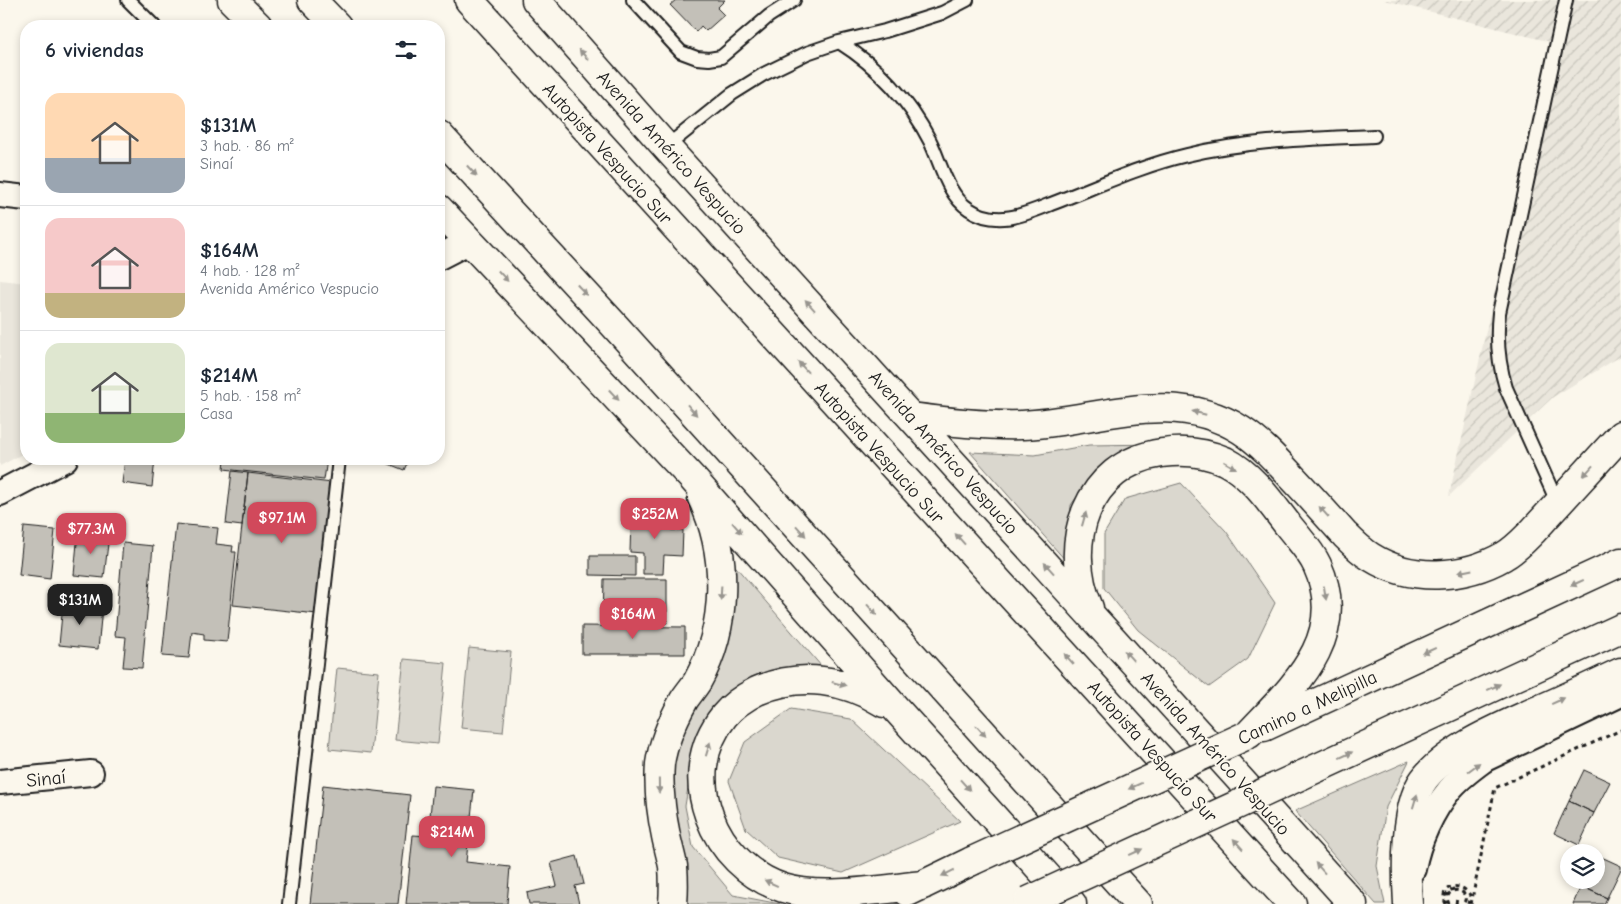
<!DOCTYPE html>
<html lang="es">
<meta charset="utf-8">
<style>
:root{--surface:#fff;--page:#f6f6f7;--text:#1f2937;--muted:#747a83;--line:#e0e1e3;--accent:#d1495b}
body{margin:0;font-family:"Comic Neue",sans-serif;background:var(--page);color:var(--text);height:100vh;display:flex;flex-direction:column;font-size:19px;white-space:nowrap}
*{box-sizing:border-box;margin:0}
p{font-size:16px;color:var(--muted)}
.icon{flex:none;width:28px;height:28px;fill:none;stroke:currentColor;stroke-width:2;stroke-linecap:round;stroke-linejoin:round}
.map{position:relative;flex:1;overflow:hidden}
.details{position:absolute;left:20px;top:20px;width:425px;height:445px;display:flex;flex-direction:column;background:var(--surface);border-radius:20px;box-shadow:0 2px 8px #0003}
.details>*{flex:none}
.controls{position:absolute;left:1560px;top:844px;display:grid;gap:10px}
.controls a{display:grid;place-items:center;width:45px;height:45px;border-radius:50%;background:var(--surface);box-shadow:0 2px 8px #0003;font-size:25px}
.price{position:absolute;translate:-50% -42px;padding:0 11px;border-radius:10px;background:var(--accent);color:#fff;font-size:16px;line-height:32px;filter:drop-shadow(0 1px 2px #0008)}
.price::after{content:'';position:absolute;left:50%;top:30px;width:15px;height:11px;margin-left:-8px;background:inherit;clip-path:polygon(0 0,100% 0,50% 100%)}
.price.selected{background:#222;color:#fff}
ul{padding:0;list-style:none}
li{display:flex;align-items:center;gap:15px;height:125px;padding:0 25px}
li+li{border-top:1px solid var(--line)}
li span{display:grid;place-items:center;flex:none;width:140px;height:100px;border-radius:15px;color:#555}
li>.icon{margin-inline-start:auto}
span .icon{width:60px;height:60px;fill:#fffc;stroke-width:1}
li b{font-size:21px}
h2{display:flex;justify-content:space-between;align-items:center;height:60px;padding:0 25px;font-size:21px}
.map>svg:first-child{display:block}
.built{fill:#eae6dc}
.industrial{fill:url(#industrial-furrows)}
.grass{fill:#dad7ce;stroke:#7b7a75}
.building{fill:#c3c0b8;stroke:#1c1c1c}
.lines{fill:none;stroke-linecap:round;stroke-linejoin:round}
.service-casing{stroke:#1c1c1c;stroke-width:16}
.minor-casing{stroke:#1c1c1c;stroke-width:28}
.primary-casing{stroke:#1c1c1c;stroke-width:31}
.motorway-casing{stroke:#1c1c1c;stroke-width:31}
.path{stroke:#1c1c1c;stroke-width:3;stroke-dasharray:4 4;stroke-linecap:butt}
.service{stroke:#fbf7ec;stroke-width:12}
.minor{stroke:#fbf7ec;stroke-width:24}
.primary{stroke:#fbf7ec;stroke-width:28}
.motorway{stroke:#fbf7ec;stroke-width:28}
.primary-bridge-casing{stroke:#1c1c1c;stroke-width:31;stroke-linecap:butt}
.primary-bridge{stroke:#fbf7ec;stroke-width:28}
.oneway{fill:#97948e}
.labels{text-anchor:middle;stroke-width:4;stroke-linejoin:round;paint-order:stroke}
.street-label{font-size:19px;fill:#1c1c1c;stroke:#fbf7ec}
</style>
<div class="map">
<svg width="1621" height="904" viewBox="0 0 1621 904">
<defs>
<pattern id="industrial-furrows" width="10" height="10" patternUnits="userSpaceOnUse" patternTransform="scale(1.25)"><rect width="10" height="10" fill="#eae6dc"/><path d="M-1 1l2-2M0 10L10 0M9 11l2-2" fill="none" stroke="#c8c5bc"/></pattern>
</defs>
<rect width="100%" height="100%" fill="#fbf7ec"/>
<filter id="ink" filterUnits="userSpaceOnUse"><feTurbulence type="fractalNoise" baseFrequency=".02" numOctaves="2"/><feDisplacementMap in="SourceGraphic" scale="10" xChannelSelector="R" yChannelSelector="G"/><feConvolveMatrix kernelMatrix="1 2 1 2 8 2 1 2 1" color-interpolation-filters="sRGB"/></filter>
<g filter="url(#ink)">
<path class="built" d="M0 280 26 283V452L0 466Z"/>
<path class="industrial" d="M1384 0H1621V356L1553 397 1449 496 1551 42Z"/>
<path class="grass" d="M1161 444 1096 470 1071 505 1066 561 970 452 1035 455 1089 445Z
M1181 483 1226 531 1275 603 1248 659 1209 687 1138 630 1104 588V534L1125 499Z
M730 560 822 667 779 668 728 693 696 738 685 806 693 847 733 895 780 904H684L674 815 671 775 675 740 694 713 719 666 733 619Z
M469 648 511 652 503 732 461 728Z
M404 659 446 663 438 744 395 740Z
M337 668 379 672 371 753 329 749Z
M791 709 851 719 960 821 843 873 778 858 746 829 729 781 745 742Z
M1409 761 1386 807 1377 866 1385 904H1376L1295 811Z"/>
<path class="building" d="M676 0H725L717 8 724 15 706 31 701 26 696 32 670 5Z
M125 459H155L152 487 122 483Z
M225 459H327L324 480 224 469Z
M380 459H409L404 470 379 460Z
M232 471 248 473 242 526 226 524Z
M248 473 332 483 317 614 233 605Z
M653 509 671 519V530H683L682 556 664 555 663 574H643V553L630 552 631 520Z
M176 524 218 528 216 544 233 546 232 552H236L227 642 204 640V634L192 632 189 658 162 656Z
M24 527 55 530 50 579 19 575Z
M78 532 109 535 104 578 74 575Z
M123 543 153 546 142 668 123 667 126 637 115 636Z
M590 556H635V576L590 575Z
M604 579H667V623H603Z
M63 604 102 608 98 649 59 645Z
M582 626 685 627V654H582Z
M1584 770 1610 782 1594 813 1569 801Z
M323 785 410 795 398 904H310Z
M433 786 474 790 466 862 510 867 507 904H406L413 835 428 836Z
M1569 801 1594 813 1579 845 1554 833Z
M1597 855 1621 866V869L1607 898 1581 886 1584 880H1596Z
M577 856 584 884 575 886 579 904H529L527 893 557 886 551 863Z
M1581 886 1607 898 1604 904H1573Z"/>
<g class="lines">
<g class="service-casing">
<path id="service" d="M128 0 154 26
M633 0 681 52 697 58 709 59 721 57 769 16 794 0
M839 42C877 66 909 100 930 141 941 163 947 195 969 209 996 227 1024 215 1051 204 1096 187 1140 166 1187 155 1248 140 1311 139 1374 136
M666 147 732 94 764 74 807 53 839 42 885 31 942 13 967 0
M1558 504 1506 388C1498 362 1496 340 1499 313L1566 0
M289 904 339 459"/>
</g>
<g class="minor-casing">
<path id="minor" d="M0 195 26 198
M439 257 470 241
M0 493 65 459
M0 782 91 773
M1413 869C1418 841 1432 811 1450 789 1460 777 1473 768 1485 759L1621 694"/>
</g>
<g class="primary-casing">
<path id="primary" d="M232 0 258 26
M536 0 666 147 1353 904
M439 209 693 479 897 710 1072 904
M912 417C948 422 985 426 1022 425 1097 422 1171 386 1241 430 1261 443 1277 461 1293 478 1311 497 1328 516 1345 535 1353 543 1361 551 1371 557 1411 582 1464 579 1504 556 1515 550 1524 540 1533 531L1621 435
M1089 608C1061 544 1086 464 1162 453 1183 450 1205 452 1225 461 1252 475 1270 502 1288 525 1298 538 1310 550 1317 565 1350 637 1294 686 1249 734
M884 703C845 679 800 672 757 691 745 697 733 705 724 716 676 776 713 865 783 888 821 900 883 889 923 885
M1264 727 1621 562
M1302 775 1621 628
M908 892 972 861
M673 904C674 891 674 879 673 866 671 856 668 846 666 836 661 812 658 789 660 764 663 742 673 720 684 700 688 694 693 688 697 682 728 627 729 554 702 498
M1408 904C1406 872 1404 813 1421 784 1441 751 1503 726 1538 710 1566 698 1593 685 1621 672"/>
</g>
<g class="motorway-casing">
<path id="motorway" d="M312 0 337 26
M469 0 1292 904
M439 135 614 325 1138 904"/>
</g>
<path class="path" d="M1448 896C1450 890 1457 889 1462 892 1466 895 1467 901 1462 904
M1446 904C1437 886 1460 880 1470 895L1468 904
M1449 904 1446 896 1448 892 1455 888
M1456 904 1457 898
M1471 904 1495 788 1621 730"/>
<use href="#service" class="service"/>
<use href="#minor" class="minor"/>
<use href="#primary" class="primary"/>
<use href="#motorway" class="motorway"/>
<g class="primary-bridge-casing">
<path id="primary-bridge" d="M972 861 1243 737
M1028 901 1302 775"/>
</g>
<use href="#primary-bridge" class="primary-bridge"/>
</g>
<defs><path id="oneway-solid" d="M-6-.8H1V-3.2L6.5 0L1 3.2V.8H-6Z" transform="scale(1.25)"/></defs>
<g class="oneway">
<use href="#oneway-solid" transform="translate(584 55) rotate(-131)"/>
<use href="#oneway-solid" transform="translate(472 171) rotate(47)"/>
<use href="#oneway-solid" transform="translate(503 276) rotate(47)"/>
<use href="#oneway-solid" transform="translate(582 290) rotate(47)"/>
<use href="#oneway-solid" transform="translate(810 305) rotate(-132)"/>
<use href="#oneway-solid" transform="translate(803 367) rotate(-132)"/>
<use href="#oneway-solid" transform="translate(614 395) rotate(47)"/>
<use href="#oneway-solid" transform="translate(692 410) rotate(48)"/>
<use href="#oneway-solid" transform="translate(1199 413) rotate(-166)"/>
<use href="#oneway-solid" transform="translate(1230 465) rotate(30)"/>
<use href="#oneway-solid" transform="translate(1588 471) rotate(132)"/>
<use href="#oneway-solid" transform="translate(1324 512) rotate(-132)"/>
<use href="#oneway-solid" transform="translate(1084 519) rotate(-74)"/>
<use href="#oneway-solid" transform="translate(737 528) rotate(49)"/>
<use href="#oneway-solid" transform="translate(801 531) rotate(48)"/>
<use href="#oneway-solid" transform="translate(960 539) rotate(-132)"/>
<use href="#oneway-solid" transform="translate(1049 568) rotate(-132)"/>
<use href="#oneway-solid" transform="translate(1465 571) rotate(168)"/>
<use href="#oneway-solid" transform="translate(1577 583) rotate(155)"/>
<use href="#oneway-solid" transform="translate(721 593) rotate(93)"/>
<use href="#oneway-solid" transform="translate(1325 593) rotate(81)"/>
<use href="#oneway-solid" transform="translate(872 610) rotate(48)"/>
<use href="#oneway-solid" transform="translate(1429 651) rotate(155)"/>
<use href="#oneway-solid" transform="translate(1129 656) rotate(-132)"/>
<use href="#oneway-solid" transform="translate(1069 659) rotate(-132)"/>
<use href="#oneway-solid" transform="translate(839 684) rotate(15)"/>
<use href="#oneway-solid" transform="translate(1494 687) rotate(-25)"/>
<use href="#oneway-solid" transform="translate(1558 701) rotate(-25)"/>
<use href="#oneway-solid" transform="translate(981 731) rotate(48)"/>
<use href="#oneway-solid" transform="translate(708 749) rotate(-73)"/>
<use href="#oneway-solid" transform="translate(1346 755) rotate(-25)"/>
<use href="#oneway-solid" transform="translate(1474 767) rotate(-37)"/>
<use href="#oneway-solid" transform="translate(965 785) rotate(48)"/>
<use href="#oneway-solid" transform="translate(659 786) rotate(89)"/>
<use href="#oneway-solid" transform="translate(1135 786) rotate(155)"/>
<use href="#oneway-solid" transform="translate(1415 801) rotate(-73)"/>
<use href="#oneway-solid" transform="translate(1238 844) rotate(-132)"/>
<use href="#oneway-solid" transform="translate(1136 852) rotate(-25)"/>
<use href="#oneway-solid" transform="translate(1320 868) rotate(-132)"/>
<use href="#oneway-solid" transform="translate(948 873) rotate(154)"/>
<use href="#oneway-solid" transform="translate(771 883) rotate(-156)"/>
</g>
</g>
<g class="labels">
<g class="street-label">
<text transform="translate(672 152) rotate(48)" y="7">Avenida Américo Vespucio</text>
<text transform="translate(608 153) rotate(48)" y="7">Autopista Vespucio Sur</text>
<text transform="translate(880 452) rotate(48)" y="7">Autopista Vespucio Sur</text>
<text transform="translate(944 452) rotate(48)" y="7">Avenida Américo Vespucio</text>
<text transform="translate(1307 707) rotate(-25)" y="7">Camino a Melipilla</text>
<text transform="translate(1153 751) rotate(48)" y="7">Autopista Vespucio Sur</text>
<text transform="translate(1216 753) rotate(48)" y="7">Avenida Américo Vespucio</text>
<text transform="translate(46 778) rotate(-6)" y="7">Sinaí</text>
</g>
</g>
</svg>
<div class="controls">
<a><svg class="icon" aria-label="layers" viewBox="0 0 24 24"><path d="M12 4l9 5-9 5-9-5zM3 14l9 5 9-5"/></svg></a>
</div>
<b class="price" style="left:655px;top:540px">$252M</b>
<b class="price" style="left:282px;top:544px">$97.1M</b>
<b class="price" style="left:91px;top:555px">$77.3M</b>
<b class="price selected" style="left:80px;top:626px">$131M</b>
<b class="price" style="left:633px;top:640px">$164M</b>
<b class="price" style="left:452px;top:858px">$214M</b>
<section class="details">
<h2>6 viviendas<svg class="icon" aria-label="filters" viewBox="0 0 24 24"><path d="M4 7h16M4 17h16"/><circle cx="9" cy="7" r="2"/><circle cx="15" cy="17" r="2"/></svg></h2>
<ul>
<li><span style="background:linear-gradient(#ffd9b3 65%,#9aa5b1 0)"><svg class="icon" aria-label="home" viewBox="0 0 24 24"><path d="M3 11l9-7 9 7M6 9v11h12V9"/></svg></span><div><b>$131M</b><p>3 hab. · 86 m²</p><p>Sinaí</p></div></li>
<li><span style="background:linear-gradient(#f6c9c9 75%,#c2b280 0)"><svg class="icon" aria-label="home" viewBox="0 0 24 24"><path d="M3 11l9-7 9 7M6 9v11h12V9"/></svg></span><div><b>$164M</b><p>4 hab. · 128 m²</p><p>Avenida Américo Vespucio</p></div></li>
<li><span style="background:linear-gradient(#dfe7d0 70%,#8fb573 0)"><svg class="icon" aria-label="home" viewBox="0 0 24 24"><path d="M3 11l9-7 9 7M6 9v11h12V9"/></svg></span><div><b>$214M</b><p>5 hab. · 158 m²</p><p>Casa</p></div></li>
</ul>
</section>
</div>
